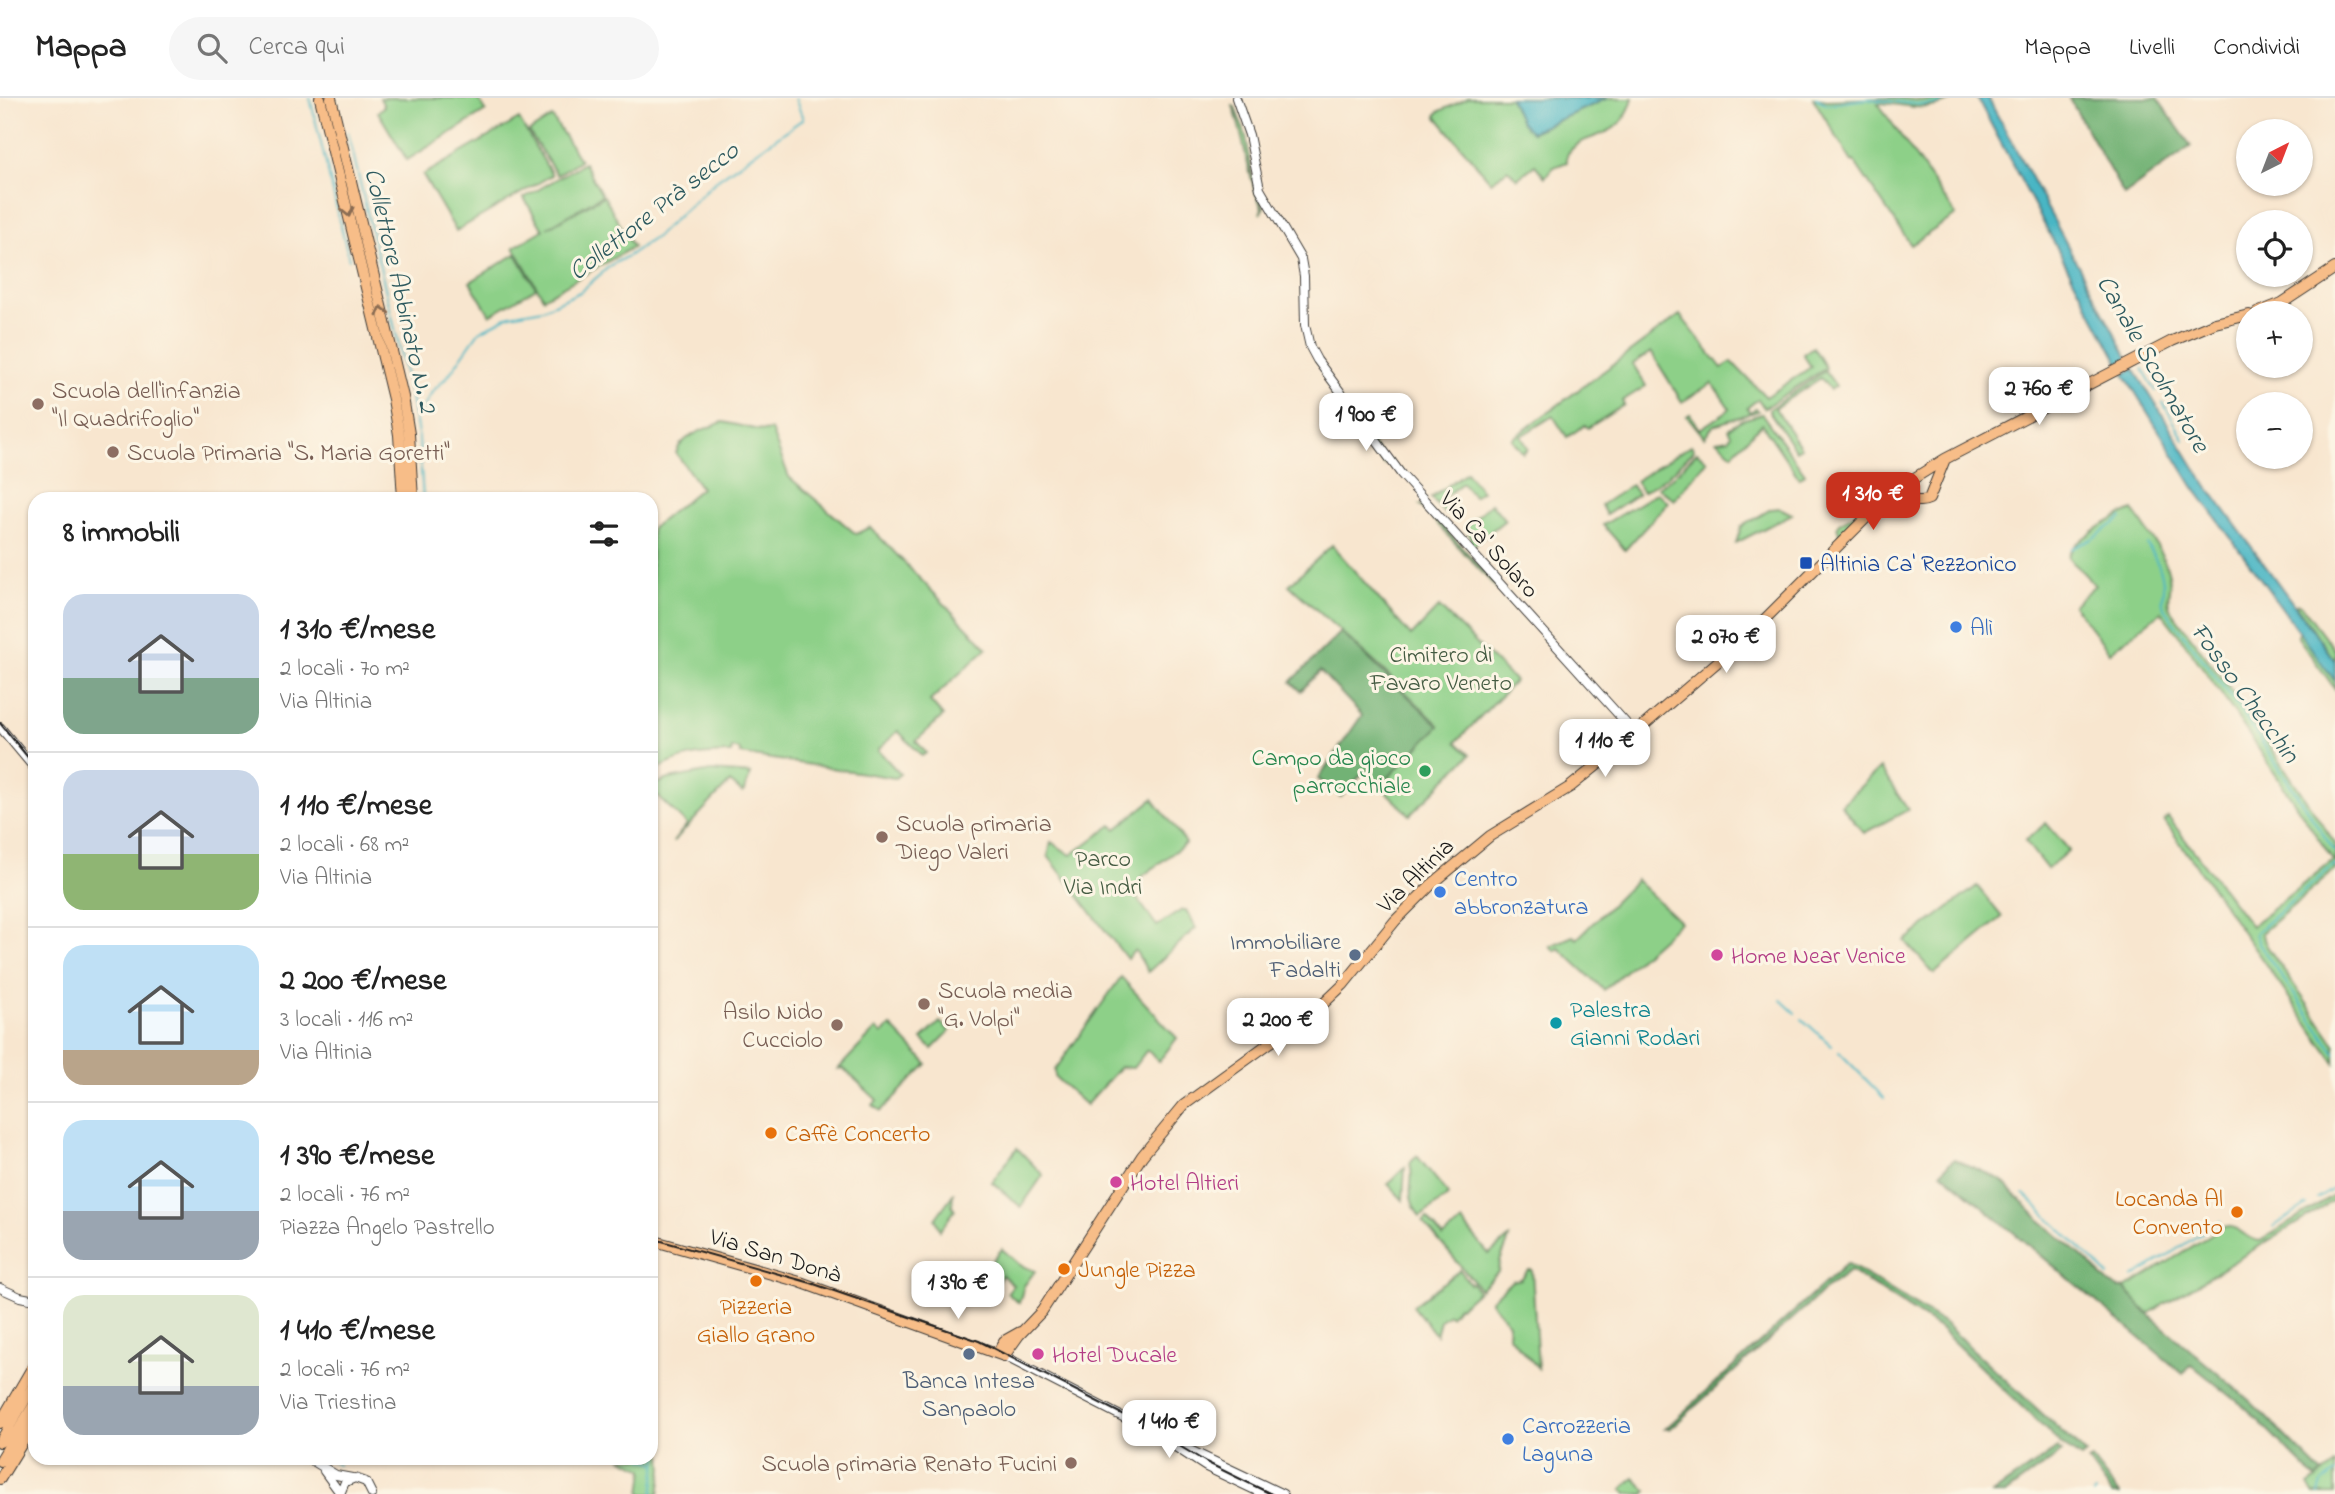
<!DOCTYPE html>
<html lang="it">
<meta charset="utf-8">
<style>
:root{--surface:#fff;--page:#f6f6f6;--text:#222;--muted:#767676;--line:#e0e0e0;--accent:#c8321e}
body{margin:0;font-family:"Indie Flower",sans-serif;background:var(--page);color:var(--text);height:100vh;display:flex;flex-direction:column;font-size:26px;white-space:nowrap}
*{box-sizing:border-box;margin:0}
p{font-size:23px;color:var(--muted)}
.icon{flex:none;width:38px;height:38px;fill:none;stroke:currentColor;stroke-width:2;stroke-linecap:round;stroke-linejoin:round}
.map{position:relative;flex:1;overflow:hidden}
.side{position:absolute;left:28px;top:394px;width:630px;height:973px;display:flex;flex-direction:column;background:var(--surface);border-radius:21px;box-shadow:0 2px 5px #0004}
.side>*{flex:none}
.needle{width:46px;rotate:42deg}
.fabs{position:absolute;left:2236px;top:21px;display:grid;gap:14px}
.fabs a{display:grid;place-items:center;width:77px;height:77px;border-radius:50%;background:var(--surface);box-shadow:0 2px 5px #0004;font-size:35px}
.price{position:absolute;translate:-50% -60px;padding:0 16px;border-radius:14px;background:#fff;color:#222;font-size:23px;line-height:46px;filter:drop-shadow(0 2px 4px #0008)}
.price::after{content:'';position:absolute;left:50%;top:42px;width:21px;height:16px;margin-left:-10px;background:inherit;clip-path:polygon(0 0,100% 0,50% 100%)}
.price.selected{background:var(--accent);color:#fff}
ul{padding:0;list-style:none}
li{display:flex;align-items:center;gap:21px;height:175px;padding:0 35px}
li+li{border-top:2px solid var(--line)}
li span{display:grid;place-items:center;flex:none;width:196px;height:140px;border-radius:21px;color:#555}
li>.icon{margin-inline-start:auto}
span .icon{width:84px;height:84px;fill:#fffc;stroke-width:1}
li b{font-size:30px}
h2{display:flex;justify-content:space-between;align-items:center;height:84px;padding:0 35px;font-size:30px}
header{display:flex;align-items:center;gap:42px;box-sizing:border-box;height:98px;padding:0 35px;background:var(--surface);border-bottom:2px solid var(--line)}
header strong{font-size:33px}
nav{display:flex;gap:38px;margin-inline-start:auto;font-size:24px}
.search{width:490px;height:63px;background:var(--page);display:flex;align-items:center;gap:18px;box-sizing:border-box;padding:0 24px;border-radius:38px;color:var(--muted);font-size:26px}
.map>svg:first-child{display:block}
.green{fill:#8dd088;stroke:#547652;stroke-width:2}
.forest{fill:#72b274;stroke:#476748;stroke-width:2}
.water{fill:#48b6c4;stroke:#326970;stroke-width:2}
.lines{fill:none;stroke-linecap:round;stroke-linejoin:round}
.stream{stroke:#48b6c4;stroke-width:2}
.minor-casing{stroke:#3d3a37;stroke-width:10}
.major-casing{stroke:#3d3a37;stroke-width:12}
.minor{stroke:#fff;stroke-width:8}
.major{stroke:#f7bd88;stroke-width:10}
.tram{stroke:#1c1c1c;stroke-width:2}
.oneway{stroke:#8a6c52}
.education-dot{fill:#8d6e63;stroke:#fcf5e5;stroke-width:2.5}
.transit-dot{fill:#1a4fb4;stroke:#fcf5e5;stroke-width:2.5}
.shop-dot{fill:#3f7fe0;stroke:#fcf5e5;stroke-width:2.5}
.leisure-dot{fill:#2e9e5b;stroke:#fcf5e5;stroke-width:2.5}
.service-dot{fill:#5c6f8a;stroke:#fcf5e5;stroke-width:2.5}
.hotel-dot{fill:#d1479c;stroke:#fcf5e5;stroke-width:2.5}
.culture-dot{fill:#0f9aa8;stroke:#fcf5e5;stroke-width:2.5}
.food-dot{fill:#e8710a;stroke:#fcf5e5;stroke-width:2.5}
.labels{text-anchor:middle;stroke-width:6;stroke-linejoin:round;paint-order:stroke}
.education-label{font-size:24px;fill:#785e54;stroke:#fcf5e5;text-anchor:start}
.street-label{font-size:24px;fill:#1c1c1c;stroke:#fcf5e5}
.transit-label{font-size:24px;fill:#164399;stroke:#fcf5e5;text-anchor:start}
.shop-label{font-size:24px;fill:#366cbe;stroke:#fcf5e5;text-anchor:start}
.park-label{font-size:24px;fill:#445b42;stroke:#fcf5e5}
.leisure-label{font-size:24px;fill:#27864d;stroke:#fcf5e5;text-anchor:end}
.service-label{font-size:24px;fill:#4e5e75;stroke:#fcf5e5;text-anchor:end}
.hotel-label{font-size:24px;fill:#b23c85;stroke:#fcf5e5;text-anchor:start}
.culture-label{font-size:24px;fill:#0d838f;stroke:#fcf5e5;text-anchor:start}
.food-label{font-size:24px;fill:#c56008;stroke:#fcf5e5;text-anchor:start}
.water-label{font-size:26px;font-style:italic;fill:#2e5a5f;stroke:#fcf5e5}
</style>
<header>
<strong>Mappa</strong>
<div class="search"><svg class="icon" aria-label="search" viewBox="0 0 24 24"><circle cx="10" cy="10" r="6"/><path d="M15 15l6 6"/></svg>Cerca qui</div>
<nav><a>Mappa</a><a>Livelli</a><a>Condividi</a></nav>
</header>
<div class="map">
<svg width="2335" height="1396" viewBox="0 0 2335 1396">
<rect width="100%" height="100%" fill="#fcf5e5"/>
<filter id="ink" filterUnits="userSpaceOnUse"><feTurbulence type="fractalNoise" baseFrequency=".0143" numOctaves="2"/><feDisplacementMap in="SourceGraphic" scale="14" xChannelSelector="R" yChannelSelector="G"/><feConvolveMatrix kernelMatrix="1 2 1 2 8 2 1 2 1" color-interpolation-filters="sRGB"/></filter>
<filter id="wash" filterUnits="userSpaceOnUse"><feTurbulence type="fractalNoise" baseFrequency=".00686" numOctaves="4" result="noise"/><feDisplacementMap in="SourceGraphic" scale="28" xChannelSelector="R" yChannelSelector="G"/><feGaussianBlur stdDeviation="1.57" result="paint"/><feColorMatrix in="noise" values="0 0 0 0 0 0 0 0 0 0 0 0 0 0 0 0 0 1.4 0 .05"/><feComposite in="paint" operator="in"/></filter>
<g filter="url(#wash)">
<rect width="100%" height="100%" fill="#f8e6cf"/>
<path class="green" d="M380 0H477L486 13 407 62 378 14 384 8Z
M1468 0H1510L1532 34 1608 0H1633C1620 48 1584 30 1567 57V64L1554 69 1545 79 1535 67 1517 81 1508 71 1491 84 1436 18 1438 14Z
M1813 0 1827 2 1895 0 1925 3 1957 0C1925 17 1910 6 1878 5L1956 117 1911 147 1854 63 1852 64Z
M1233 8 1235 9 1246 38 1254 88 1264 109 1260 116 1262 110C1247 78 1245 42 1233 8Z
M552 19 580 62 557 77 529 34Z
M519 21 552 77 456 133 423 77Z
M584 65 602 97 547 130 604 98 633 149 543 200 514 149 543 132 524 100Z
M516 156 536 190 490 217 470 184Z
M1680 217 1722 270 1732 264 1766 299 1811 269 1803 256 1813 249 1826 270 1764 310 1758 301 1747 310 1750 314 1756 310 1758 313 1714 327 1704 339 1687 318 1690 316 1700 331 1730 311 1712 285 1682 304 1651 254 1633 266 1646 288 1622 303 1624 307 1588 330 1585 327 1567 339 1553 318 1521 338 1528 350 1523 355 1512 341Z
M1825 273 1836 288 1830 292 1821 280 1775 310 1801 350 1796 353 1769 313V311Z
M1341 303 1386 364 1385 367 1337 304Z
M1762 316 1805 376 1799 380 1762 326 1732 356 1717 343 1729 341 1731 336 1728 331 1741 322Z
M723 324 763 333 771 332 789 379 856 436 870 429 987 550 930 603 943 618 916 643 926 655 922 658 898 633 878 652 900 676 895 680 740 656V652L732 650 731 655C697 656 681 657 651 675V431L701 390 676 355C681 338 707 330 723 324Z
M1691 347 1694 352 1668 378 1643 394 1635 383Z
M1697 354 1707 363 1674 402 1658 389 1670 381Z
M1466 374 1482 393 1474 399 1462 385 1441 402 1452 416 1444 415 1431 400Z
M1631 387 1638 396 1606 417 1601 407Z
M1657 395 1668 404 1625 452 1603 427Z
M1875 400 1878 401 1840 438 1837 428 1839 425 1867 409Z
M1491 405 1505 422 1473 448 1469 444 1471 440 1465 429Z
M1420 407H1424L1501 492 1500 494Z
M1780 410 1792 416 1736 445 1741 429 1771 411Z
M2133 412C2146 432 2164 454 2169 477 2172 489 2165 500 2170 511L2243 608 2335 745V772L2261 835 2267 848 2335 946V965L2164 722 2168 719 2251 828 2333 762C2276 679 2223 593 2161 514L2110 554 2073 507 2095 487 2068 459C2073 441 2116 419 2133 412Z
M1332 447 1411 538 1439 509 1515 583 1456 644 1470 657 1410 717 1380 688 1439 627 1380 569 1289 487Z
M2297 506 2301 507 2335 552V563L2296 508Z
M2300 535 2335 583V591L2297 538Z
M1880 670 1908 712 1864 735 1841 707Z
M711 673 751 676 743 695 730 684 673 744 687 726 651 692V688L669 681Z
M1153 701 1186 745 1140 780 1142 784 1131 792 1157 828 1182 812H1186L1196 830 1148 874 1135 852 1127 861 1048 758 1051 744 1071 757 1112 727 1116 731Z
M2046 725 2069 752 2047 771 2025 743Z
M1636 782 1680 824 1604 892 1559 850 1555 853 1550 848 1573 838 1577 841Z
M1977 788 2002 819 1934 876 1905 843Z
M1121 879 1177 940 1159 963 1147 952 1133 970 1120 969 1086 1007 1055 979V972Z
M940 924 950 933 932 951 922 941Z
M891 928 927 966 881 1013 873 1007 877 1002 843 970 838 971 876 931 882 936Z
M1017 1050 1043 1077 1021 1109 992 1084Z
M1417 1058 1449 1097 1420 1119C1402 1092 1416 1088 1410 1065Z
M1405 1069 1403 1102 1388 1086Z
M953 1096 952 1107 955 1112 940 1132 935 1121Z
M2335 1097V1102L2148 1216 2124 1190 2135 1185 2224 1128C2240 1128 2246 1142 2260 1143Z
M1427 1120 1443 1139 1462 1124 1489 1156 1509 1140C1506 1151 1498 1163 1498 1174L1480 1191 1423 1124Z
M1002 1151 1020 1167 1035 1173 1024 1188 1019 1205 1007 1195 1013 1187 1002 1177 995 1188 974 1184Z
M1460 1172 1470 1186 1472 1185 1478 1193 1460 1209 1458 1208 1450 1218 1448 1216 1440 1222 1436 1237 1413 1208Z
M1528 1172H1532L1538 1270 1508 1237 1509 1225 1490 1203 1512 1183 1521 1181Z
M651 1351 653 1354 662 1356 663 1371 659 1396H641L644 1371 621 1360H651Z
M2335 1367V1396H2313L2308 1387Z
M1634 1380 1647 1393 1644 1396H1627L1622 1391Z"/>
<path class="forest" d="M2069 0H2157L2191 48 2124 97Z
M1341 534 1439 628 1380 688 1365 673 1341 699 1318 681 1362 617 1320 573 1301 593 1291 584Z
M1954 1061 2000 1081 2041 1123 2083 1159 2110 1186 2119 1190H2124L2148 1216 2250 1303 2323 1376 2316 1381 2248 1312 2192 1267 2183 1276 1941 1074Z
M1847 1165 1943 1224 2086 1356 2081 1360 2062 1347 1939 1230 1850 1173 1828 1189 1670 1331H1665Z
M2057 1350 2062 1354 2005 1396H1992Z
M2092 1361 2119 1396H2112L2088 1363Z"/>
<path class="water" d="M1510 0H1608L1531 34 1521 24Z
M1977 0H1988L2128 260 2119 266Z
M2134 271 2202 381 2335 563V583L2193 388 2124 276Z"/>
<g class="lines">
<path class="stream" d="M310 0 349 161
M1816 0 1827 6 1868 1 1925 7 1937 6 1950 0
M348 34 411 299 419 341 423 401
M2143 271 2156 293
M2163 305 2184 341
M414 315 422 312 432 294 448 278 479 234 510 217 543 211 580 194 611 167 628 158 657 138 718 81 803 21 795 0
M2147 447C2154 459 2162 470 2163 484 2164 494 2160 503 2165 512L2240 611 2335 754
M2071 451 2092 441 2122 420
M2335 766 2255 835 2259 846 2335 955
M1781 902 1795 915
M1802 921 1832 948
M1839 954 1884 1000
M2024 1096 2109 1178
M2317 1101 2335 1090
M2273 1129 2307 1107
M2133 1180 2220 1123
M329 1360 338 1367
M641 1360 656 1365
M653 1396 658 1358
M2093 1396 2095 1394
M2319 1396 2322 1385 2335 1375"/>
</g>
</g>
<g filter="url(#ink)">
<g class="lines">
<g class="minor-casing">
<path id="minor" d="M1236 0 1249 37 1260 91 1301 161 1304 178 1305 227 1310 249 1317 262 1401 376 1635 635
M0 629 35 671
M0 1190 20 1199 35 1202
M1004 1258 1152 1334 1283 1396
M1166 1343 1206 1369 1263 1396
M308 1360 336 1377 352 1380
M324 1373 340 1395
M340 1396 345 1384 355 1380 366 1384 372 1396"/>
</g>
<g class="major-casing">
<path id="major" d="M320 0 393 301 399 337 403 401
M331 0 403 299 409 336 413 401
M2257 215 2282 205 2335 170
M1887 400C1904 395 1915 408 1929 401L1945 361
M651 1142 800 1184 1004 1258 1019 1237 1042 1213 1142 1058 1184 1007 1322 907 1343 887 1395 823 1431 787 1490 738 1570 689 1601 664 1750 536 1892 394 1945 361 2172 243 2215 225 2249 217
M998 1255 1004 1243 1020 1234
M0 1325 35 1265
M0 1344 35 1285
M0 1363 35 1305
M0 1381 35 1324"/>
</g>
<use href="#minor" class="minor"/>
<use href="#major" class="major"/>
<path class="tram" d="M0 625 35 668
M651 1140 811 1185 979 1243 1153 1332 1206 1364 1271 1396"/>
</g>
<defs><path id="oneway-chevron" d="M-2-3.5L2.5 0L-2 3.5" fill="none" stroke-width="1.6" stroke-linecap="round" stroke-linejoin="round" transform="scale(1.75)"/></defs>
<g class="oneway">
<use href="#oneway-chevron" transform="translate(348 114) rotate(77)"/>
<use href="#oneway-chevron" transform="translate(382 213) rotate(-104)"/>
</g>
</g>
<g class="education-dot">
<circle cx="38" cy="306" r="7"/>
<circle cx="113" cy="354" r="7"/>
<circle cx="882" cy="739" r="7"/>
<circle cx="924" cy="906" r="7"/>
<circle cx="837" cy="927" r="7"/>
<circle cx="1071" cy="1365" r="7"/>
</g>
<rect class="transit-dot" x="1799" y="458" width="14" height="14" rx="3.5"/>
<g class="shop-dot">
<circle cx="1956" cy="529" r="7"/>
<circle cx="1440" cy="794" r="7"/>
<circle cx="1508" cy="1341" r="7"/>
</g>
<circle class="leisure-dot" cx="1425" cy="673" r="7"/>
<g class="service-dot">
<circle cx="1355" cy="857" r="7"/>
<circle cx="969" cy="1256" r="7"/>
</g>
<g class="hotel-dot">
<circle cx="1717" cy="857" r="7"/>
<circle cx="1116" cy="1084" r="7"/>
<circle cx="1038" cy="1256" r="7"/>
</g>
<circle class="culture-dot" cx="1556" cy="925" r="7"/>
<g class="food-dot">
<circle cx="771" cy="1035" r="7"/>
<circle cx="2237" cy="1114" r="7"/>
<circle cx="1064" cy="1171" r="7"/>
<circle cx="756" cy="1183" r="7"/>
</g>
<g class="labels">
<g class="education-label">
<text x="52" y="300">Scuola dell'infanzia<tspan x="52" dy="28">"Il Quadrifoglio"</tspan></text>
<text x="127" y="362">Scuola Primaria "S. Maria Goretti"</text>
<text x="896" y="733">Scuola primaria<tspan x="896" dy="28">Diego Valeri</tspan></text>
<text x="938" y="900">Scuola media<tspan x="938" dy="28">"G. Volpi"</tspan></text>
<text x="823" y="921" text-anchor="end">Asilo Nido<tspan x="823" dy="28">Cucciolo</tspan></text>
<text x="1057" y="1373" text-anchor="end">Scuola primaria Renato Fucini</text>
</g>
<g class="street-label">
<text transform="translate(1490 446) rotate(48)" y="8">Via Ca' Solaro</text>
<text transform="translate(1415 777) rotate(-44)" y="8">Via Altinia</text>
<text transform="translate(776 1157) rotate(17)" y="8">Via San Donà</text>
</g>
<g class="transit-label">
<text x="1820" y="473">Altinia Ca' Rezzonico</text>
</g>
<g class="shop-label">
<text x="1970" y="537">Alì</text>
<text x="1454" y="788">Centro<tspan x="1454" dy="28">abbronzatura</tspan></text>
<text x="1522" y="1335">Carrozzeria<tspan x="1522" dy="28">Laguna</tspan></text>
</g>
<g class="park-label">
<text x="1441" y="564">Cimitero di<tspan x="1441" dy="28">Favaro Veneto</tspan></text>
<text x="1103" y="768">Parco<tspan x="1103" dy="28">Via Indri</tspan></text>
</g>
<g class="leisure-label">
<text x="1411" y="667">Campo da gioco<tspan x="1411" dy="28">parrocchiale</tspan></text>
</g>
<g class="service-label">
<text x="1341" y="851">Immobiliare<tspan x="1341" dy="28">Fadalti</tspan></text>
<text x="969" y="1290" text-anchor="middle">Banca Intesa<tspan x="969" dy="28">Sanpaolo</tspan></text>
</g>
<g class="hotel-label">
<text x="1731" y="865">Home Near Venice</text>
<text x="1130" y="1092">Hotel Altieri</text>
<text x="1052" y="1264">Hotel Ducale</text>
</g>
<g class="culture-label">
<text x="1570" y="919">Palestra<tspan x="1570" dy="28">Gianni Rodari</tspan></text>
</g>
<g class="food-label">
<text x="785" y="1043">Caffè Concerto</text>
<text x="2223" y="1108" text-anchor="end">Locanda Al<tspan x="2223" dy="28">Convento</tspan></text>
<text x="1078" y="1179">Jungle Pizza</text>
<text x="756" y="1216" text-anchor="middle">Pizzeria<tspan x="756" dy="28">Giallo Grano</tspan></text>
</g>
<g class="water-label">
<text transform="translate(653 112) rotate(-38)" y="9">Collettore Prà secco</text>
<text transform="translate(402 192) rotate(77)" y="9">Collettore Abbinato N. 2</text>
<text transform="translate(2154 265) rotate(60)" y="9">Canale Scolmatore</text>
<text transform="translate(2246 594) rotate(54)" y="9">Fosso Checchin</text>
</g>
</g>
</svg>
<div class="fabs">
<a><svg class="needle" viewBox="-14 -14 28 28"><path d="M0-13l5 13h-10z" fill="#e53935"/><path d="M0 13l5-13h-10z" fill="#767676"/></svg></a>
<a><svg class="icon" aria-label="locate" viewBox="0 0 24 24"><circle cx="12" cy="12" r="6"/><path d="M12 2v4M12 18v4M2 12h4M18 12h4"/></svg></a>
<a>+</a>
<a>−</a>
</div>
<b class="price" style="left:2039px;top:329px">2 760 €</b>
<b class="price" style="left:1366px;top:355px">1 900 €</b>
<b class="price selected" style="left:1873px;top:434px">1 310 €</b>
<b class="price" style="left:1726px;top:577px">2 070 €</b>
<b class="price" style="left:1605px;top:681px">1 110 €</b>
<b class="price" style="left:1278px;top:960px">2 200 €</b>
<b class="price" style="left:958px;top:1223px">1 390 €</b>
<b class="price" style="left:1169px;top:1362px">1 410 €</b>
<section class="side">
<h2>8 immobili<svg class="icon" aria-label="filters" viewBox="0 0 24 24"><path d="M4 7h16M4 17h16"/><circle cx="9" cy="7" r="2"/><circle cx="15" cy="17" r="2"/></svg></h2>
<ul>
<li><span style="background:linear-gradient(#c9d6e8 60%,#7fa58c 0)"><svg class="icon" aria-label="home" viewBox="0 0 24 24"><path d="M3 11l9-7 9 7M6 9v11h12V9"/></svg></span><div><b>1 310 €/mese</b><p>2 locali · 70 m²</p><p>Via Altinia</p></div></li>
<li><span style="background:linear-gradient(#c9d6e8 60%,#8fb573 0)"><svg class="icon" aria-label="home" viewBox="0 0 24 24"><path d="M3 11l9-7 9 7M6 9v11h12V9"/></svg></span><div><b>1 110 €/mese</b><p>2 locali · 68 m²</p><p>Via Altinia</p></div></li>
<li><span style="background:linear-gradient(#bfe0f5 75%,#b9a48a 0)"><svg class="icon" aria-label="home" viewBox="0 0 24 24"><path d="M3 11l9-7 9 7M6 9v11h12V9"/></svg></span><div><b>2 200 €/mese</b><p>3 locali · 116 m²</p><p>Via Altinia</p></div></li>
<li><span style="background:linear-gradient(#bfe0f5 65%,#9aa5b1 0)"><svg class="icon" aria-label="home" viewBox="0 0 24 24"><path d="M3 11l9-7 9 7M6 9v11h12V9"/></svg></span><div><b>1 390 €/mese</b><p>2 locali · 76 m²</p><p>Piazza Angelo Pastrello</p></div></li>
<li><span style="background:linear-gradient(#dfe7d0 65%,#9aa5b1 0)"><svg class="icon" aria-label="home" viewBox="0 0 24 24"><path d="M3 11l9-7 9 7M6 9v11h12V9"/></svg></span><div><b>1 410 €/mese</b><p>2 locali · 76 m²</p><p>Via Triestina</p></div></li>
</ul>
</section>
</div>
